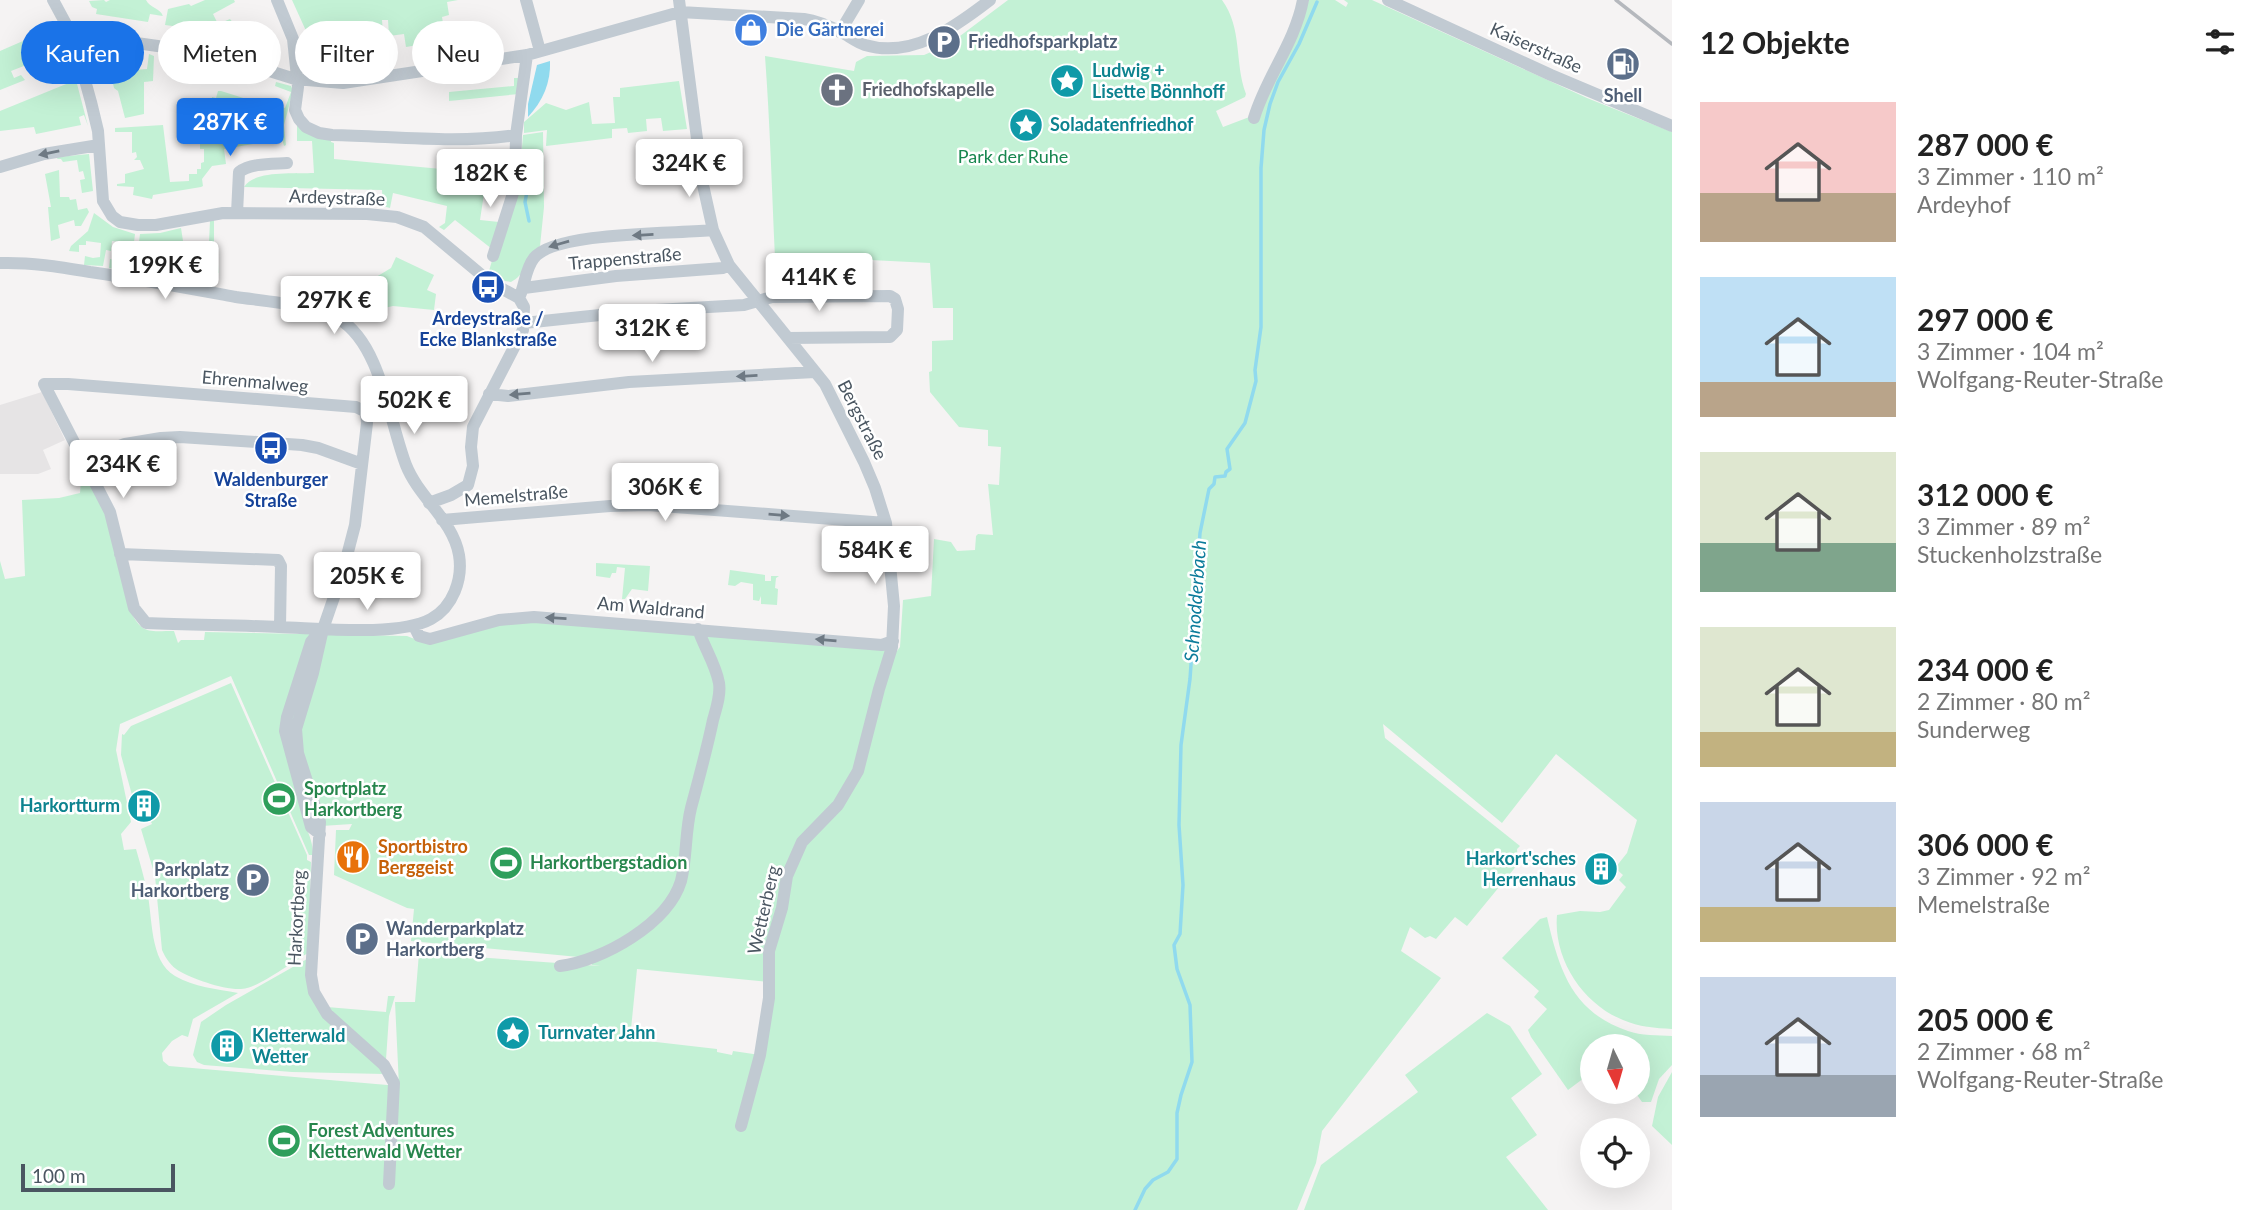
<!DOCTYPE html>
<html lang="de">
<meta charset="utf-8">
<style>
:root{--surface:#fff;--page:#f6f6f6;--text:#222;--muted:#767676;--accent:#1a73e8}
body{margin:0;font-family:Lato,sans-serif;background:var(--page);color:var(--text);height:100vh;display:flex;flex-direction:column;font-size:26px;white-space:nowrap}
*{box-sizing:border-box;margin:0}
p{font-size:23px;color:var(--muted)}
.icon{flex:none;width:38px;height:38px;fill:none;stroke:currentColor;stroke-width:2;stroke-linecap:round;stroke-linejoin:round}
.map{position:relative;flex:1;overflow:hidden}
.sheet{display:flex;flex-direction:column;background:var(--surface);width:595px}
.sheet>*{flex:none}
.guide{position:absolute;left:21px;top:21px;width:665px;height:63px;display:flex;gap:14px}
.needle{width:46px;rotate:175deg}
.buttons{position:absolute;left:1580px;top:1034px;display:grid;gap:14px}
.buttons a{display:grid;place-items:center;width:70px;height:70px;border-radius:50%;background:var(--surface);box-shadow:0 7px 28px #0002;font-size:35px}
.scale{position:absolute;left:21px;bottom:18px;width:154px;box-sizing:border-box;padding-left:7px;border:4px solid #4a5661;border-top:0;font-size:19px;line-height:24px;white-space:nowrap;color:#4a5661;-webkit-text-stroke:5px #fff;paint-order:stroke}
.price{position:absolute;translate:-50% -60px;padding:0 16px;border-radius:7px;background:#fff;color:#222;font-size:23px;line-height:46px;filter:drop-shadow(0 2px 4px #0008)}
.price::after{content:'';position:absolute;left:50%;top:42px;width:21px;height:16px;margin-left:-10px;background:inherit;clip-path:polygon(0 0,100% 0,50% 100%)}
.price.selected{background:var(--accent);color:#fff}
ul{padding:0;list-style:none}
li{display:flex;align-items:center;gap:21px;height:175px;padding:0 28px}
li span{display:grid;place-items:center;flex:none;width:196px;height:140px;border-radius:0px;color:#555}
li>.icon{margin-inline-start:auto}
span .icon{width:84px;height:84px;fill:#fffc;stroke-width:1}
li b{font-size:30px}
h2{display:flex;justify-content:space-between;align-items:center;height:84px;padding:0 28px;font-size:30px}
.pill{padding:0 24px;border-radius:32px;background:var(--surface);box-shadow:0 7px 28px #0002;font-size:24px;line-height:63px}
.pill.selected{background:var(--accent);color:#fff}
main{display:flex;flex:1;min-height:0}
.map>svg:first-child{display:block}
.education{fill:#e6e4e5}
.green{fill:#c3f1d5;fill-rule:evenodd}
.water{fill:#90daee}
.lines{fill:none;stroke-linecap:round;stroke-linejoin:round}
.stream{stroke:#90daee;stroke-width:3.5}
.minor{stroke:#c1cad2;stroke-width:12}
.rail{stroke:#b5b8bd;stroke-width:3.5}
.oneway{fill:#6e7983}
.labels{text-anchor:middle;stroke-width:5;stroke-linejoin:round;paint-order:stroke}
.shop-label{font-size:18px;font-weight:bold;fill:#366cbe;stroke:#fff;text-anchor:start}
.service-label{font-size:18px;font-weight:bold;fill:#4e5e75;stroke:#fff;text-anchor:start}
.street-label{font-size:18px;fill:#4a5661;stroke:#fff}
.culture-label{font-size:18px;font-weight:bold;fill:#0d838f;stroke:#fff;text-anchor:start}
.worship-label{font-size:18px;font-weight:bold;fill:#5b616d;stroke:#fff;text-anchor:start}
.park-label{font-size:18px;fill:#17864f;stroke:#fff}
.transit-label{font-size:18px;font-weight:bold;fill:#164399;stroke:#fff}
.leisure-label{font-size:18px;font-weight:bold;fill:#27864d;stroke:#fff;text-anchor:start}
.food-label{font-size:18px;font-weight:bold;fill:#c56008;stroke:#fff;text-anchor:start}
.water-label{font-size:19px;font-style:italic;fill:#0c7c9b;stroke:#fff}
</style>
<main>
<div class="map">
<svg width="1672" height="1210" viewBox="0 0 1672 1210">
<rect width="100%" height="100%" fill="#f5f3f3"/>
<path class="education" d="M42 392 65 440 43 450 51 469 38 474H0V405Z"/>
<path class="green" d="M104 0 106 2 110 0H146C150 8 160 8 163 16L150 14 148 22 96 14 97 9 92 7 89 1Z
M205 0H234L235 2 213 14 218 24 230 19 245 38 227 30 197 26 195 29 165 25 168 9 189 4 191 6Z
M292 0H458L447 2 449 15 442 17 446 41 419 42 418 45 406 47 404 34 389 36 388 20H382L383 33 378 36 379 44 373 42 364 45 365 50 347 54 345 47 325 45 321 31 307 33Z
M1008 0H1222C1243 29 1234 62 1246 94L1245 97 1216 111 1223 127 1252 116 1292 47 1309 0H1335L1346 7 1348 3 1344 0H1372L1587 98 1672 132V1029C1655 1028 1639 1027 1623 1020 1583 1004 1553 959 1557 915L1580 911 1600 912 1609 910 1626 887 1619 880 1623 875 1615 868 1627 853 1637 820 1556 754 1502 823 1383 724 1385 738 1520 846 1517 849 1518 864 1467 926 1455 917 1436 939 1430 936 1425 938 1410 927 1401 951 1441 978 1322 1131 1316 1163 1297 1210H0V561L5 579 25 576 22 500 59 498 80 493 81 481 89 478 104 510 129 608C142 635 147 631 174 631L178 643 181 640H204L205 632 407 636 417 640 500 624 535 622 784 639 897 651 900 647 903 600 931 596 934 539 951 542 957 551 975 550 976 536 978 534 993 535 988 484 999 485 1001 447 988 446V430L959 427 930 392 929 372 932 371V341L953 340V308H933L930 263 831 258H775C772 191 770 124 765 56L854 71 856 62 867 56 924 55 957 41 956 39ZM231 676 309 855H313C313 844 310 837 306 827L352 824 349 830H336L334 875 407 908 414 909 411 941 589 958 592 965 600 966 419 953 415 1002H395L399 1086 169 1066 163 1061 162 1053 172 1041 182 1035 188 1037 193 1019 238 993C217 989 194 987 175 976 149 961 153 917 147 891 144 877 140 863 136 849L124 850 121 834 131 822 116 750 120 724ZM637 969 769 982 760 1055 733 1051 732 1055 717 1052V1049L630 1039Z
M39 34 40 37 31 41 36 52 28 56 30 59 44 55 47 57 11 71 14 78 21 75 25 80 0 90V51Z
M110 48 117 49 116 58 117 65 134 68V70L147 69 149 54 154 56 153 81 144 82V114L125 118 118 91 114 88 112 79 105 80 102 71H100L99 67 113 61Z
M514 78H519V94L449 101V92L514 86Z
M76 80 88 126 84 115 79 117 81 125 36 134 34 127 0 131V111Z
M679 81 687 129 663 131 661 118 646 119 647 131 628 133 627 128 612 129V138L546 146 547 130 524 133V122L546 103 566 110 589 102 592 124 615 123 613 97H620V88Z
M276 82 291 86 293 91 284 125 286 145 284 146 282 139 224 149 226 164 212 166 202 179 203 186 201 187 153 195 152 199 133 195 134 187 117 186V184L125 183V174L144 169 140 160H134L137 157 136 152 132 153V132H115V128L163 125 170 182 189 181V174H197V169H201V163L204 162V149H200V144H197L196 138 200 137 199 123H195L193 110H189L188 104H183V101L210 106 212 97 216 98 218 91H221L253 101V104L256 105 253 126 274 125 276 117 273 106 275 105 285 108 291 92 275 86Z
M297 122 331 138V142L334 143V159L474 172 478 153 490 154 480 220 499 222 492 249 455 220 444 230 439 227 445 223 447 206 393 193 390 208 383 206 382 190 244 187C254 170 294 174 314 173L312 141H297Z
M543 132 544 207 540 246C524 259 528 273 511 282L505 281 489 271 521 160 523 135Z
M89 154 93 191 82 193 80 180 85 179 83 171 79 172 77 160 63 162 61 159H57L58 157Z
M59 170 60 197H69L70 200 76 199 78 210 87 208 89 212 81 226H75L74 220 58 225 60 238 51 241 48 207H51L45 174Z
M94 213 113 227 135 234 131 267 127 271 109 268 110 259 128 262 130 243 112 241 111 251 106 250 103 266 84 265 85 256 93 258 100 257 101 243 86 241V245H79V252L69 251 71 246 88 231Z
M214 220V256H217L219 273 213 272 212 267 186 263 183 274H173L178 256 173 255 172 257 145 252 144 274 135 272 140 234 160 233 181 228 183 241 209 242 210 221Z
M396 257 434 275 427 290 436 294 434 310 393 306 376 310V306H379L380 292 353 291 391 268Z
M596 563 650 566 648 591 632 589 625 599H622L625 568 617 567 616 573H612L610 578 596 576Z
M730 570 765 575V581H771V576H779L776 578 775 588 778 589 777 605 761 604V596L759 601 753 600V584L741 582 735 586 728 585Z
M231 683 307 855V860L311 862 308 953C293 962 261 985 247 988 231 993 193 979 179 971 171 966 166 959 162 950L155 876 141 829 152 824 150 820 159 816C160 804 155 797 148 789L132 795 121 755 122 734 124 735 131 726Z
M1547 917C1559 970 1572 1012 1628 1031 1641 1036 1658 1035 1672 1036V1065L1659 1079 1651 1102H1642L1635 1092H1638V1046H1592V1072L1568 1090 1531 1037 1528 1030 1547 1009 1534 997 1539 991 1502 958 1540 919Z
M307 959 310 984 327 1007 386 1012 388 996H395L389 1016 385 1074 292 1072 204 1065 197 1062 193 1055 201 1022 226 1005Z
M1487 1013 1510 1026 1542 1074 1511 1098 1537 1135 1506 1157 1548 1210H1304L1321 1165 1418 1092 1405 1075Z
M1672 1072V1145L1652 1126 1658 1097Z"/>
<path class="water" d="M550 61C551 82 543 101 528 117V104L537 65Z"/>
<g class="lines">
<path class="stream" d="M529 221 525 202 529 182
M1135 1210 1145 1189 1153 1180 1168 1172 1177 1159V1113L1181 1095 1192 1062 1190 1005 1177 969 1174 945 1180 934 1183 885 1179 825 1181 745 1190 679 1200 533 1209 489 1214 484 1215 477 1225 476 1226 472 1230 469 1227 449 1245 423 1256 381 1255 370 1261 327V168L1264 130 1270 104 1278 82 1299 44 1317 2"/>
<path class="minor" d="M53 0 73 37 91 102 98 131 103 201 112 216 120 222 138 225H156L223 213 367 214 397 217 424 227 490 282 519 298 524 307 523 330 473 427 471 447 473 466 468 485 451 495 429 503
M277 0 293 39 298 87 295 110 299 119 306 127 319 133 332 135C393 136 455 144 516 135
M526 0 540 51
M679 0 703 185 713 230 729 265 825 384 864 462 875 488 886 523 894 606 892 647 879 689 858 771 838 805 802 842 787 876 782 908 769 951V998L760 1055 741 1126
M1388 0 1551 75 1672 126
M840 32 859 0
M73 37 115 40 186 50 225 57 295 79 343 83 527 55 680 12 804 19C817 21 829 26 841 32 849 36 856 42 865 45 912 59 955 27 990 0
M1254 118C1266 77 1295 43 1303 0
M0 167 44 154 99 145
M237 213 239 172C251 163 272 164 287 163
M493 256 515 187 516 135 527 55
M0 263C30 262 60 267 90 272 139 279 187 288 236 297 263 301 317 305 339 319 381 344 389 421 406 465 419 498 453 520 459 555 463 579 453 607 431 619 398 637 317 628 279 627 234 625 190 625 146 623L134 608 110 512 44 384H68L356 407 366 412 367 423 355 525 343 571 323 629 313 673 296 729 298 753 320 822 311 975 314 992 327 1014 384 1065 394 1083 389 1184
M524 288 616 276 723 268 729 265
M519 298C525 286 525 269 534 258 555 231 677 234 713 230
M524 323 638 311 744 305 772 297 890 296 895 299 898 309 897 330 890 337 788 338
M489 394 508 396 629 382 815 372
M84 459 125 444 161 438 180 437 302 445 318 448 362 464
M442 520 610 506 648 505 886 523
M120 554 278 560 281 566 280 627
M414 626 419 636 430 639 499 620 534 617 882 645 893 641
M320 834 311 827 285 731 287 717 311 642 322 629
M560 966C602 961 668 924 681 881 687 857 685 832 691 808 699 778 707 749 713 720 716 709 721 695 719 683 716 665 704 647 698 629"/>
<path class="rail" d="M1616 0 1672 44"/>
</g>
<defs><path id="oneway-solid" d="M-6-.8H1V-3.2L6.5 0L1 3.2V.8H-6Z" transform="scale(1.75)"/></defs>
<g class="oneway">
<use href="#oneway-solid" transform="translate(49 153) rotate(168)"/>
<use href="#oneway-solid" transform="translate(643 235) rotate(177)"/>
<use href="#oneway-solid" transform="translate(559 244) rotate(164)"/>
<use href="#oneway-solid" transform="translate(747 376) rotate(177)"/>
<use href="#oneway-solid" transform="translate(520 394) rotate(175)"/>
<use href="#oneway-solid" transform="translate(779 515) rotate(5)"/>
<use href="#oneway-solid" transform="translate(556 618) rotate(-177)"/>
<use href="#oneway-solid" transform="translate(826 640) rotate(-175)"/>
</g>
<defs>
<g id="shop-disc" transform="scale(1.75)"><circle r="9.5" fill="#3f7fe0" stroke="#fff"/><path d="M-5-2.5h2.3a2.7 3.5 0 0 1 5.4 0H5L5.5 6h-11ZM-1.5-2.5h3a1.5 2.3 0 0 0-3 0Z" fill="#fff"/></g>
<g id="parking-disc" transform="scale(1.75)"><circle r="9.5" fill="#5c6f8a" stroke="#fff"/><path d="M-3.5-5.5H1a3.5 3.5 0 0 1 0 7H-1V5.5H-3.5ZM-1-3.4V-.6H.8a1.4 1.4 0 0 0 0-2.8Z" fill="#fff"/></g>
<g id="fuel-disc" transform="scale(1.75)"><circle r="9.5" fill="#5c6f8a" stroke="#fff"/><path d="M-5.5-6h7V0h2V4h1.3V-2.5L3-4.5l.8-.8L6-3V5H2.5V1h-1V6h-7ZM-4.2-4.7v3.2H.2V-4.7Z" fill="#fff"/></g>
<g id="sight-disc" transform="scale(1.75)"><circle r="9.5" fill="#0f9aa8" stroke="#fff"/><path d="M0-6L1.8-2.2L6-1.7L2.9 1.2L3.7 5.4L0 3.3L-3.7 5.4L-2.9 1.2L-6-1.7L-1.8-2.2Z" fill="#fff"/></g>
<g id="church-disc" transform="scale(1.75)"><circle r="9.5" fill="#6b7280" stroke="#fff"/><path d="M-1.2-6h2.4v3.5h3.3v2.4h-3.3V6h-2.4V-.1h-3.3v-2.4h3.3Z" fill="#fff"/></g>
<g id="bus-disc" transform="scale(1.75)"><circle r="9.5" fill="#1a4fb4" stroke="#fff"/><path d="M-5-6H5V4H4V6H2V4H-2V6H-4V4H-5ZM-3.5-4V0h7V-4ZM-3.5 1.2v1.5H-2V1.2ZM2 1.2v1.5H3.5V1.2Z" fill="#fff"/></g>
<g id="stadium-disc" transform="scale(1.75)"><circle r="9.5" fill="#2e9e5b" stroke="#fff"/><path d="M0-5a6.5 5 0 1 0 0 10a6.5 5 0 1 0 0-10ZM-3.5-1.8h7v3.6h-7Z" fill="#fff"/></g>
<g id="building-disc" transform="scale(1.75)"><circle r="9.5" fill="#0f9aa8" stroke="#fff"/><path d="M-4-6H4V6H1V3H-1V6H-4ZM-2.5-4.3h1.7v1.8h-1.7ZM.8-4.3h1.7v1.8H.8ZM-2.5-1h1.7V.8h-1.7ZM.8-1h1.7V.8H.8Z" fill="#fff"/></g>
<g id="restaurant-disc" transform="scale(1.75)"><circle r="9.5" fill="#e8710a" stroke="#fff"/><path d="M-5-6h1v4h1v-4h1v4h1v-4h1v5L-1.5 .5V6h-2V.5L-5-1ZM5-6V6H3V1.5H1.5Q1.5-4 5-6Z" fill="#fff"/></g>
</defs>
<g fill-rule="evenodd">
<use href="#shop-disc" x="751" y="30"/>
<use href="#parking-disc" x="944" y="42"/>
<use href="#fuel-disc" x="1623" y="64"/>
<use href="#sight-disc" x="1067" y="81"/>
<use href="#church-disc" x="837" y="90"/>
<use href="#sight-disc" x="1026" y="125"/>
<use href="#bus-disc" x="488" y="287"/>
<use href="#bus-disc" x="271" y="448"/>
<use href="#stadium-disc" x="279" y="799"/>
<use href="#building-disc" x="144" y="806"/>
<use href="#restaurant-disc" x="353" y="857"/>
<use href="#stadium-disc" x="506" y="863"/>
<use href="#building-disc" x="1601" y="869"/>
<use href="#parking-disc" x="253" y="880"/>
<use href="#parking-disc" x="362" y="939"/>
<use href="#sight-disc" x="513" y="1033"/>
<use href="#building-disc" x="227" y="1046"/>
<use href="#stadium-disc" x="284" y="1141"/>
</g>
<g class="labels">
<g class="shop-label">
<text x="776" y="36">Die Gärtnerei</text>
</g>
<g class="service-label">
<text x="968" y="48">Friedhofsparkplatz</text>
<text x="1623" y="102" text-anchor="middle">Shell</text>
<text x="229" y="876" text-anchor="end">Parkplatz<tspan x="229" dy="21">Harkortberg</tspan></text>
<text x="386" y="935">Wanderparkplatz<tspan x="386" dy="21">Harkortberg</tspan></text>
</g>
<g class="street-label">
<text transform="translate(1536 48) rotate(24)" y="6">Kaiserstraße</text>
<text transform="translate(337 198) rotate(2)" y="6">Ardeystraße</text>
<text transform="translate(625 259) rotate(-5)" y="6">Trappenstraße</text>
<text transform="translate(255 382) rotate(5)" y="6">Ehrenmalweg</text>
<text transform="translate(862 420) rotate(63)" y="6">Bergstraße</text>
<text transform="translate(516 496) rotate(-5)" y="6">Memelstraße</text>
<text transform="translate(651 608) rotate(5)" y="6">Am Waldrand</text>
<text transform="translate(764 910) rotate(-77)" y="6">Wetterberg</text>
<text transform="translate(297 918) rotate(-87)" y="6">Harkortberg</text>
</g>
<g class="culture-label">
<text x="1092" y="77">Ludwig +<tspan x="1092" dy="21">Lisette Bönnhoff</tspan></text>
<text x="1050" y="131">Soladatenfriedhof</text>
<text x="120" y="812" text-anchor="end">Harkortturm</text>
<text x="1576" y="865" text-anchor="end">Harkort'sches<tspan x="1576" dy="21">Herrenhaus</tspan></text>
<text x="538" y="1039">Turnvater Jahn</text>
<text x="252" y="1042">Kletterwald<tspan x="252" dy="21">Wetter</tspan></text>
</g>
<g class="worship-label">
<text x="862" y="96">Friedhofskapelle</text>
</g>
<g class="park-label">
<text x="1013" y="163">Park der Ruhe</text>
</g>
<g class="transit-label">
<text x="488" y="325">Ardeystraße /<tspan x="488" dy="21">Ecke Blankstraße</tspan></text>
<text x="271" y="486">Waldenburger<tspan x="271" dy="21">Straße</tspan></text>
</g>
<g class="leisure-label">
<text x="304" y="795">Sportplatz<tspan x="304" dy="21">Harkortberg</tspan></text>
<text x="530" y="869">Harkortbergstadion</text>
<text x="308" y="1137">Forest Adventures<tspan x="308" dy="21">Kletterwald Wetter</tspan></text>
</g>
<g class="food-label">
<text x="378" y="853">Sportbistro<tspan x="378" dy="21">Berggeist</tspan></text>
</g>
<g class="water-label">
<text transform="translate(1195 601) rotate(-86)" y="7">Schnodderbach</text>
</g>
</g>
</svg>
<div class="buttons">
<a><svg class="needle" viewBox="-14 -14 28 28"><path d="M0-13l5 13h-10z" fill="#e53935"/><path d="M0 13l5-13h-10z" fill="#767676"/></svg></a>
<a><svg class="icon" aria-label="locate" viewBox="0 0 24 24"><circle cx="12" cy="12" r="6"/><path d="M12 2v4M12 18v4M2 12h4M18 12h4"/></svg></a>
</div>
<div class="scale">100 m</div>
<b class="price selected" style="left:230px;top:158px">287K €</b>
<b class="price" style="left:689px;top:199px">324K €</b>
<b class="price" style="left:490px;top:209px">182K €</b>
<b class="price" style="left:165px;top:301px">199K €</b>
<b class="price" style="left:819px;top:313px">414K €</b>
<b class="price" style="left:334px;top:336px">297K €</b>
<b class="price" style="left:652px;top:364px">312K €</b>
<b class="price" style="left:414px;top:436px">502K €</b>
<b class="price" style="left:123px;top:500px">234K €</b>
<b class="price" style="left:665px;top:523px">306K €</b>
<b class="price" style="left:875px;top:586px">584K €</b>
<b class="price" style="left:367px;top:612px">205K €</b>
<div class="guide">
<a class="pill selected">Kaufen</a>
<a class="pill">Mieten</a>
<a class="pill">Filter</a>
<a class="pill">Neu</a>
</div>
</div>
<section class="sheet">
<h2>12 Objekte<svg class="icon" aria-label="filters" viewBox="0 0 24 24"><path d="M4 7h16M4 17h16"/><circle cx="9" cy="7" r="2"/><circle cx="15" cy="17" r="2"/></svg></h2>
<ul>
<li><span style="background:linear-gradient(#f6c9c9 65%,#b9a48a 0)"><svg class="icon" aria-label="home" viewBox="0 0 24 24"><path d="M3 11l9-7 9 7M6 9v11h12V9"/></svg></span><div><b>287 000 €</b><p>3 Zimmer · 110 m²</p><p>Ardeyhof</p></div></li>
<li><span style="background:linear-gradient(#bfe0f5 75%,#b9a48a 0)"><svg class="icon" aria-label="home" viewBox="0 0 24 24"><path d="M3 11l9-7 9 7M6 9v11h12V9"/></svg></span><div><b>297 000 €</b><p>3 Zimmer · 104 m²</p><p>Wolfgang-Reuter-Straße</p></div></li>
<li><span style="background:linear-gradient(#dfe7d0 65%,#7fa58c 0)"><svg class="icon" aria-label="home" viewBox="0 0 24 24"><path d="M3 11l9-7 9 7M6 9v11h12V9"/></svg></span><div><b>312 000 €</b><p>3 Zimmer · 89 m²</p><p>Stuckenholzstraße</p></div></li>
<li><span style="background:linear-gradient(#dfe7d0 75%,#c2b280 0)"><svg class="icon" aria-label="home" viewBox="0 0 24 24"><path d="M3 11l9-7 9 7M6 9v11h12V9"/></svg></span><div><b>234 000 €</b><p>2 Zimmer · 80 m²</p><p>Sunderweg</p></div></li>
<li><span style="background:linear-gradient(#c9d6e8 75%,#c2b280 0)"><svg class="icon" aria-label="home" viewBox="0 0 24 24"><path d="M3 11l9-7 9 7M6 9v11h12V9"/></svg></span><div><b>306 000 €</b><p>3 Zimmer · 92 m²</p><p>Memelstraße</p></div></li>
<li><span style="background:linear-gradient(#c9d6e8 70%,#9aa5b1 0)"><svg class="icon" aria-label="home" viewBox="0 0 24 24"><path d="M3 11l9-7 9 7M6 9v11h12V9"/></svg></span><div><b>205 000 €</b><p>2 Zimmer · 68 m²</p><p>Wolfgang-Reuter-Straße</p></div></li>
</ul>
</section>
</main>
